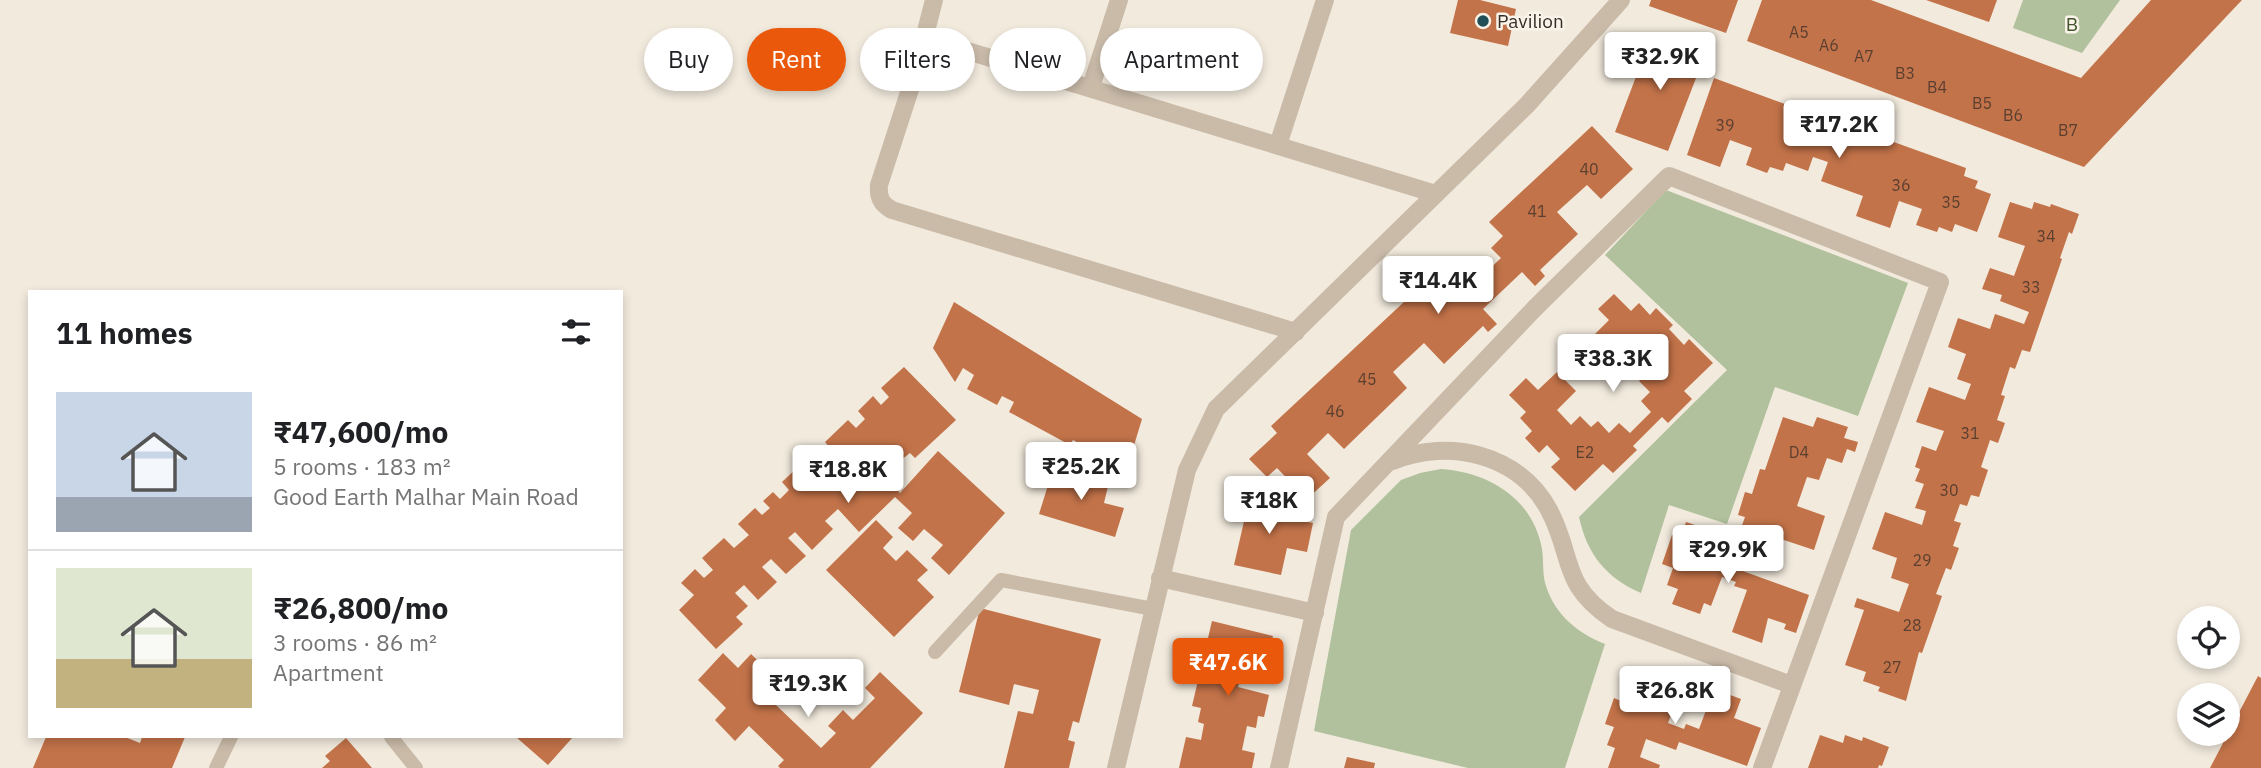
<!DOCTYPE html>
<meta charset="utf-8">
<style>
:root{--surface:#fff;--page:#f6f6f6;--text:#202124;--muted:#757577;--line:#e0e0e0;--accent:#ea580c}
body{margin:0;font-family:"IBM Plex Sans",sans-serif;background:var(--page);color:var(--text);height:100vh;display:flex;flex-direction:column;font-size:26px;white-space:nowrap}
*{box-sizing:border-box;margin:0}
p{font-size:23px;color:var(--muted)}
.icon{flex:none;width:38px;height:38px;fill:none;stroke:currentColor;stroke-width:2;stroke-linecap:round;stroke-linejoin:round}
.map{position:relative;flex:1;overflow:hidden}
.drawer{position:absolute;left:28px;top:290px;width:595px;height:448px;display:flex;flex-direction:column;background:var(--surface);border-radius:0px;box-shadow:0 4px 10px #0003}
.drawer>*{flex:none}
.top-card{position:absolute;left:644px;top:28px;width:665px;height:63px;display:flex;gap:14px}
.fabs{position:absolute;left:2177px;top:606px;display:grid;gap:14px}
.fabs a{display:grid;place-items:center;width:63px;height:63px;border-radius:50%;background:var(--surface);box-shadow:0 4px 10px #0003;font-size:35px}
.price{position:absolute;translate:-50% -60px;padding:0 16px;border-radius:7px;background:#fff;color:#222;font-size:23px;line-height:46px;filter:drop-shadow(0 2px 4px #0008)}
.price::after{content:'';position:absolute;left:50%;top:42px;width:21px;height:16px;margin-left:-10px;background:inherit;clip-path:polygon(0 0,100% 0,50% 100%)}
.price.current{background:var(--accent);color:#fff}
ul{padding:0;list-style:none}
li{display:flex;align-items:center;gap:21px;height:175px;padding:0 28px}
li+li{border-top:2px solid var(--line)}
li span{display:grid;place-items:center;flex:none;width:196px;height:140px;border-radius:0px;color:#555}
li>.icon{margin-inline-start:auto}
span .icon{width:84px;height:84px;fill:#fffc;stroke-width:1}
li b{font-size:30px}
h2{display:flex;justify-content:space-between;align-items:center;height:84px;padding:0 28px;font-size:30px}
.tag{padding:0 24px;border-radius:32px;background:var(--surface);box-shadow:0 4px 10px #0003;font-size:24px;line-height:63px}
.tag.current{background:var(--accent);color:#fff}
.map>svg:first-child{display:block}
.green{fill:#b1c19d}
.building{fill:#c37349}
.lines{fill:none;stroke-linecap:round;stroke-linejoin:round}
.lane{stroke:#cabba9;stroke-width:14}
.street{stroke:#cabba9;stroke-width:18}
.poi-dot{fill:#1f4e57;stroke:#f9f3e9;stroke-width:2.5}
.labels{text-anchor:middle;stroke-width:5;stroke-linejoin:round;paint-order:stroke}
.number-label{font-size:16px;fill:#5a3f31}
.poi-label{font-size:19px;fill:#372e29;stroke:#f9f3e9;text-anchor:start}
.park-label{font-size:19px;fill:#42552d;stroke:#f9f3e9}
</style>
<div class="map">
<svg width="2261" height="768" viewBox="0 0 2261 768">
<rect width="100%" height="100%" fill="#f2eadd"/>
<path class="green" d="M2023 0H2120L2082 53 2013 28Z
M1666 190 1908 283 1858 416 1775 387 1727 524 1669 505 1641 593C1606 578 1587 554 1579 517L1727 370 1605 255Z
M1441 469C1488 472 1533 498 1542 549 1544 562 1542 574 1546 586 1555 615 1579 634 1605 644L1565 768H1468L1314 731 1351 530 1401 480 1420 473Z"/>
<path class="building" d="M1458 0H1480L1516 9 1508 46 1450 33Z
M1651 0H1738L1726 33 1649 6Z
M1762 0H1871L2081 78 2151 0H2242L2084 167 1747 41Z
M1926 0H1997L1989 22Z
M1653 32 1706 52 1668 151 1615 132Z
M1714 78 1796 108 1793 116 1808 121 1806 128 1821 134 1827 118 1966 168 1964 176 1978 181 1975 188 1991 194 1977 232 1955 224 1952 232 1939 227 1937 232 1916 225 1922 209 1899 201 1890 228 1856 216 1863 196 1821 181 1828 162 1813 157 1808 171 1786 163 1783 171 1770 167 1767 173 1746 165 1752 148 1730 140 1720 167 1687 155Z
M1592 126 1633 169 1601 199 1587 185 1557 212 1578 234 1540 270 1545 276 1535 286 1522 272 1483 309 1497 324 1488 332 1483 326 1444 364 1424 343 1393 372 1407 388 1344 449 1328 433 1307 454 1330 478 1307 499 1277 468 1267 477 1249 459 1277 433 1271 426 1434 274 1448 289 1459 277 1469 288 1501 258 1491 248 1503 236 1489 222Z
M2010 202 2032 209 2034 202 2050 207 2051 204 2079 214 2072 234 2069 232 2060 258 2062 259 2030 352 2022 350 2015 369 2010 367 2001 395 2005 396 1997 420 2005 423 1998 443 1990 440 1981 467 1988 470 1979 497 1971 495 1967 506 1960 504 1954 521 1961 523 1953 546 1959 548 1951 570 1946 568 1936 594 1942 596 1922 653 1919 652 1906 701 1878 691 1880 687 1863 681 1866 672 1845 665 1864 610 1854 607 1857 598 1899 612 1909 584 1891 578 1897 558 1872 549 1885 512 1922 525 1926 511 1915 508 1924 484 1915 481 1920 469 1915 467 1922 446 1936 451 1944 431 1916 422 1929 387 1965 400 1971 384 1957 379 1966 354 1948 347 1958 318 1990 329 1995 314 2024 324 2029 312 2000 301 2002 295 1982 289 1990 268 2014 276 2025 246 1998 237Z
M1614 294 1631 311 1639 303 1650 315 1656 308 1673 325 1669 329 1684 345 1689 339 1713 363 1684 391 1692 399 1668 423 1662 417 1633 446 1637 450 1613 473 1603 464 1575 491 1551 467 1560 459 1547 445 1539 453 1525 438 1532 431 1520 418 1526 412 1509 395 1526 378 1538 390 1557 372 1576 391 1557 410 1571 425 1580 416 1591 427 1598 421 1609 433 1619 423 1630 433 1651 412 1641 401 1650 392 1639 381 1646 374 1634 363 1643 354 1629 340 1610 359 1590 339 1609 320 1598 309Z
M954 302 1142 419 1125 475 1079 451 1082 445 1073 440 1070 445 1009 412 1014 402 1002 396 997 405 967 389 974 375 963 368 955 382 933 348Z
M904 367 956 420 915 458 910 453 901 460 897 455 880 471 900 493 938 451 1005 513 949 575 931 558 943 545 924 529 913 541 898 528 912 513 895 497 859 532 838 509 825 521 833 529 812 550 795 532 788 538 806 556 786 574 771 559 762 567 777 582 758 600 744 585 735 593 748 606 736 617 743 624 716 649 679 610 694 595 681 583 695 569 704 578 713 570 702 558 724 538 734 548 749 535 738 524 755 508 762 515 770 508 763 501 773 492 780 499 789 490 782 482 799 466 811 479 836 455 825 442 848 420 856 428 865 419 858 411 873 396 881 405 889 397 881 388Z
M1783 417 1813 427 1817 417 1848 427 1844 438 1858 442 1855 452 1847 449 1842 463 1827 458 1819 480 1807 477 1797 506 1825 516 1814 550 1775 537 1770 550 1737 539 1745 517 1738 515 1745 492 1752 494 1760 469 1765 470Z
M1054 466 1109 482 1104 503 1124 508 1115 537 1039 514Z
M1241 495 1283 504 1280 516 1313 523 1307 552 1287 548 1281 575 1234 565 1245 517 1237 515Z
M876 520 893 537 883 548 896 561 907 550 928 570 917 580 934 597 894 637 826 570Z
M1686 522 1719 533 1712 552 1743 563 1740 570 1809 595 1796 633 1784 629 1786 624 1768 618 1762 643 1732 632 1747 590 1734 586 1736 582 1722 577 1711 606 1704 603 1700 614 1672 604 1678 589 1667 585 1673 568 1662 564 1672 535 1680 538Z
M980 608 1101 639 1079 723 1073 721 1068 740 1075 742 1069 768H1004L1018 711 1033 714 1039 690 1014 684 1009 705 959 692Z
M1212 621 1273 636 1263 678 1242 673 1238 687 1269 695 1264 717 1258 716 1256 728 1247 726 1242 750 1255 753 1252 768H1179L1186 737 1201 740 1204 724 1198 722 1201 708 1192 706Z
M723 653 738 668 751 654 773 675 759 689 821 748 836 733 828 726 843 710 853 720 875 698 865 688 880 672 923 713 870 768H780L778 766 784 760 749 726 735 741 715 720 726 708 698 680Z
M1648 674 1673 683 1670 693 1678 696 1668 723 1684 729 1686 724 1699 729 1714 689 1741 699 1734 718 1761 728 1747 766 1679 742 1676 750 1646 739 1640 757 1660 765 1659 768H1608L1615 748 1607 745 1614 727 1605 724 1614 698 1623 702 1630 684 1643 689Z
M2258 676 2261 678V768H2210Z
M1820 735 1843 743 1845 735 1862 741 1863 737 1889 747 1882 766 1879 765 1878 768H1808Z
M46 737H125L140 743 142 737H185L172 768H33Z
M516 737H573L548 765Z
M346 738 372 768H322L330 761 325 756Z
M1347 757 1375 763 1374 768H1344Z"/>
<g class="lines">
<path class="lane" d="M935 652 1001 580 1153 609
M391 737 416 768
M216 768 231 737"/>
<path class="street" d="M934 0 915 74 879 185C878 197 881 204 892 210L1296 332
M925 38 1436 194
M1091 87 1119 0
M1278 145 1325 0
M1393 461C1449 438 1519 454 1549 510 1574 557 1560 584 1612 619L1791 685
M1160 578 1315 613
M1116 768 1187 470 1216 409 1527 105 1621 0
M1279 768 1336 517 1535 308 1669 176 1940 282 1762 768"/>
</g>
<circle class="poi-dot" cx="1483" cy="21" r="7"/>
<g class="labels">
<g class="number-label">
<text x="1799" y="38">A5</text>
<text x="1829" y="51">A6</text>
<text x="1864" y="62">A7</text>
<text x="1905" y="79">B3</text>
<text x="1937" y="93">B4</text>
<text x="1982" y="109">B5</text>
<text x="2013" y="121">B6</text>
<text x="1725" y="131">39</text>
<text x="2068" y="136">B7</text>
<text x="1589" y="175">40</text>
<text x="1901" y="191">36</text>
<text x="1951" y="208">35</text>
<text x="1537" y="217">41</text>
<text x="2046" y="242">34</text>
<text x="2031" y="293">33</text>
<text x="1367" y="385">45</text>
<text x="1335" y="417">46</text>
<text x="1970" y="439">31</text>
<text x="1585" y="458">E2</text>
<text x="1799" y="458">D4</text>
<text x="1949" y="496">30</text>
<text x="1922" y="566">29</text>
<text x="1912" y="631">28</text>
<text x="1892" y="673">27</text>
</g>
<g class="poi-label">
<text x="1497" y="28">Pavilion</text>
</g>
<g class="park-label">
<text x="2072" y="31">B</text>
</g>
</g>
</svg>
<div class="fabs">
<a><svg class="icon" aria-label="locate" viewBox="0 0 24 24"><circle cx="12" cy="12" r="6"/><path d="M12 2v4M12 18v4M2 12h4M18 12h4"/></svg></a>
<a><svg class="icon" aria-label="layers" viewBox="0 0 24 24"><path d="M12 4l9 5-9 5-9-5zM3 14l9 5 9-5"/></svg></a>
</div>
<b class="price" style="left:1660px;top:92px">₹32.9K</b>
<b class="price" style="left:1839px;top:160px">₹17.2K</b>
<b class="price" style="left:1438px;top:316px">₹14.4K</b>
<b class="price" style="left:1613px;top:394px">₹38.3K</b>
<b class="price" style="left:1081px;top:502px">₹25.2K</b>
<b class="price" style="left:848px;top:505px">₹18.8K</b>
<b class="price" style="left:1269px;top:536px">₹18K</b>
<b class="price" style="left:1728px;top:585px">₹29.9K</b>
<b class="price current" style="left:1228px;top:698px">₹47.6K</b>
<b class="price" style="left:808px;top:719px">₹19.3K</b>
<b class="price" style="left:1675px;top:726px">₹26.8K</b>
<div class="top-card">
<a class="tag">Buy</a>
<a class="tag current">Rent</a>
<a class="tag">Filters</a>
<a class="tag">New</a>
<a class="tag">Apartment</a>
</div>
<section class="drawer">
<h2>11 homes<svg class="icon" aria-label="filters" viewBox="0 0 24 24"><path d="M4 7h16M4 17h16"/><circle cx="9" cy="7" r="2"/><circle cx="15" cy="17" r="2"/></svg></h2>
<ul>
<li><span style="background:linear-gradient(#c9d6e8 75%,#9aa5b1 0)"><svg class="icon" aria-label="home" viewBox="0 0 24 24"><path d="M3 11l9-7 9 7M6 9v11h12V9"/></svg></span><div><b>₹47,600/mo</b><p>5 rooms · 183 m²</p><p>Good Earth Malhar Main Road</p></div></li>
<li><span style="background:linear-gradient(#dfe7d0 65%,#c2b280 0)"><svg class="icon" aria-label="home" viewBox="0 0 24 24"><path d="M3 11l9-7 9 7M6 9v11h12V9"/></svg></span><div><b>₹26,800/mo</b><p>3 rooms · 86 m²</p><p>Apartment</p></div></li>
</ul>
</section>
</div>
